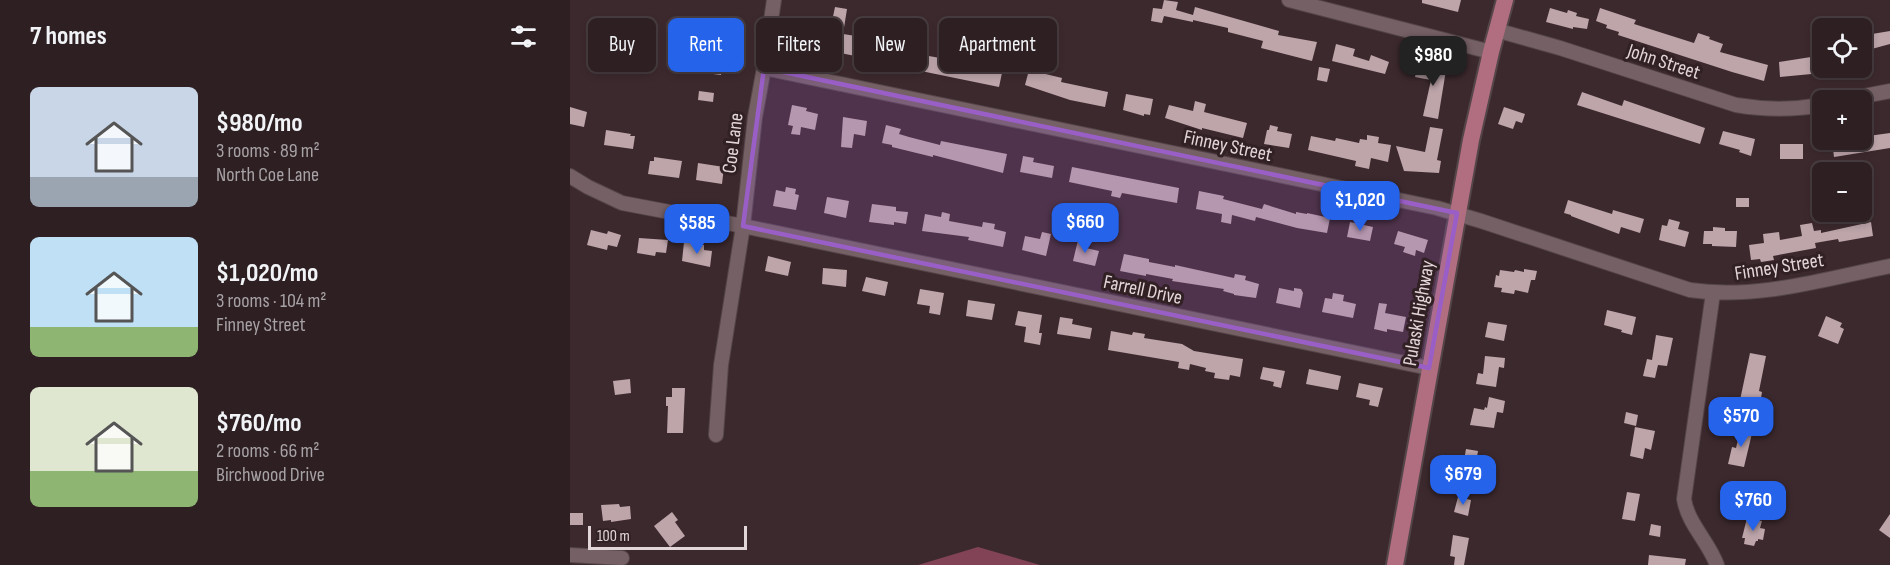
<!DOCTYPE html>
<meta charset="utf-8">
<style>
:root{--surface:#2d1f22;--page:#35272a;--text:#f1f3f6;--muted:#a7a2a5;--line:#483d40;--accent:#2563eb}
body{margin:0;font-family:"Sofia Sans Condensed",sans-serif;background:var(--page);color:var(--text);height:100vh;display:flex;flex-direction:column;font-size:22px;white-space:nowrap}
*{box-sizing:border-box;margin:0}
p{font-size:20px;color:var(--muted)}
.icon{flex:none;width:33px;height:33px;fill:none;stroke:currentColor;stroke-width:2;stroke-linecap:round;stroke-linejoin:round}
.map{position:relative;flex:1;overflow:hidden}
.drawer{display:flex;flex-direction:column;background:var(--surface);width:570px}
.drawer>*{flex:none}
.banner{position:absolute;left:18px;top:18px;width:570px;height:54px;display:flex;gap:12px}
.fabs{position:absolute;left:1242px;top:18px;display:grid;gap:12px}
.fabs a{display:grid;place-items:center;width:60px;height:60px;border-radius:9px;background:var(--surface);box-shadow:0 3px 9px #0003,0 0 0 2px var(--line);font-size:30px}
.scale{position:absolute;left:18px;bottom:15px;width:159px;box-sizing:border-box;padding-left:6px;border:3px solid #e3d6d9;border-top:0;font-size:16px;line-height:21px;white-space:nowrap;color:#e3d6d9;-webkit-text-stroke:4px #312024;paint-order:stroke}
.price{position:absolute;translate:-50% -51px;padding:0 14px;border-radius:12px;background:var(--accent);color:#fff;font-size:20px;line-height:39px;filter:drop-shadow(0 2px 3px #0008)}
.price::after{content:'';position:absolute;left:50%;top:36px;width:18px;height:14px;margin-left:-9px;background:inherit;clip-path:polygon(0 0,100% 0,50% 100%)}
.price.current{background:#222;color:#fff}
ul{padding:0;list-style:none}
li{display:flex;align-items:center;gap:18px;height:150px;padding:0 30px}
li span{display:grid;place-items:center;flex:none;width:168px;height:120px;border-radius:9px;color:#555}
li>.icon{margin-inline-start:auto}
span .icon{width:72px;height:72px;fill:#fffc;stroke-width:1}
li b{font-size:26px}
h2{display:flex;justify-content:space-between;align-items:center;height:72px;padding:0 30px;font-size:26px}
.chip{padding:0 21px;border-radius:9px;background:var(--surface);box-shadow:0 3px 9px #0003,0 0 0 2px var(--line);font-size:21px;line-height:54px}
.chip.current{background:var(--accent);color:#fff}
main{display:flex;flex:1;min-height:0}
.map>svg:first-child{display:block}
.green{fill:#814355}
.building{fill:#bda5aa}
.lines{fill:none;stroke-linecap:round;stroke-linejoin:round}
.minor-casing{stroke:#544549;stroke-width:16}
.major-casing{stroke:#544549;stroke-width:20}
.minor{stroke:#756065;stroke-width:14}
.major{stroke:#b26e81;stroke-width:16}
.marked{fill:#9a5fc7;fill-opacity:0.2;stroke:#9a5fc7;stroke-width:4.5;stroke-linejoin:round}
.labels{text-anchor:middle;stroke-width:6;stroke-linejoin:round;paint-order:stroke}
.street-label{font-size:20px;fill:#e3d6d9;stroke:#312024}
</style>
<main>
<section class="drawer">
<h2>7 homes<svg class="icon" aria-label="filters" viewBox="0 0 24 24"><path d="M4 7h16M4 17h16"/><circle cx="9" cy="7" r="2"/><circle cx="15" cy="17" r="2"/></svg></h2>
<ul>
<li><span style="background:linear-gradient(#c9d6e8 75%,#9aa5b1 0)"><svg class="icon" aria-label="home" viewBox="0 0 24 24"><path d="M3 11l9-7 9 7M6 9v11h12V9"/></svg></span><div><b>$980/mo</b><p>3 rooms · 89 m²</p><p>North Coe Lane</p></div></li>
<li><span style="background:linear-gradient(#bfe0f5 75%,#8fb573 0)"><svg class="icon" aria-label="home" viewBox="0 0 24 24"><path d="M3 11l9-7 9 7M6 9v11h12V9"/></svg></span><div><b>$1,020/mo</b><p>3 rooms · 104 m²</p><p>Finney Street</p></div></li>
<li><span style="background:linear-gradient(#dfe7d0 70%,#8fb573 0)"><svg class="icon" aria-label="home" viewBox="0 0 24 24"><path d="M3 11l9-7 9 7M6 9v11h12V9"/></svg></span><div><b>$760/mo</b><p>2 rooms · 66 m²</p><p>Birchwood Drive</p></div></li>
</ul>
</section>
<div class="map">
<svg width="1320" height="565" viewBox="0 0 1320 565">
<rect width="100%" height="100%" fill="#3c292e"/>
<path class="green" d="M408 547 470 565H348Z"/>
<path class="building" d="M594 0 608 2 606 10 623 15 625 7 709 31 708 35 747 42 742 61 691 48 693 41 658 32V28L623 20V22L594 16 592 23 581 21 583 8 592 9Z
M852 0H891L888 12 852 3Z
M265 7 277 9 273 34 286 36 285 44 292 45 290 57 246 48 249 29 260 31Z
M980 8 997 13 998 10 1007 13 1006 16 1019 19 1017 29 1003 27V29L976 22Z
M1030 8 1066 20 1064 24 1124 43 1128 33 1140 37 1139 39 1153 44 1150 52 1198 65 1194 81 1162 72 1048 35 1049 32 1036 28 1037 25 1026 21Z
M1320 31V44L1298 50 1296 35Z
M142 44 155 46 151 75 135 73 139 48H142Z
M325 44 336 46 335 52 400 63 399 66 432 73 429 87 312 63 315 47 324 49Z
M766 44 785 49 783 56 799 61 801 55 819 62 815 74 762 61Z
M1241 57 1242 60 1252 58V73L1210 77 1209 62Z
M861 61 877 64 868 119 853 116 861 80 845 77 848 65 860 67Z
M749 67 760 69 757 82 747 80Z
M459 70 492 78 491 82 538 92 535 107 500 100 455 85Z
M129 91 144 93 143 102 128 100Z
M1012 92 1052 106 1054 100 1135 128 1130 144 1007 105Z
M556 94 583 99 580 115 574 114V116L553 110Z
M625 101 636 104 634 112 677 123 673 138 632 128V130L595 118 599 105 623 111Z
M222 105 237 108 236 111 248 114 245 130 231 127 230 135 221 134 223 126 218 125Z
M0 107 17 112 14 127 0 124Z
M934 107 955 114 952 123 946 121 943 129 928 124Z
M273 117 297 121 295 136 284 134 282 148 271 147Z
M316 125 331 129 329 134 339 137 370 145 371 141 437 154 433 173 363 155V157L322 147V145L312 143Z
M700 125 708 127 707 131 722 134 719 148 694 144 697 130H699Z
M860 127 873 129 867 160 871 161 869 173 834 171 826 146 855 152Z
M36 130 61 134 60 136H65L63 149 34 145Z
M1153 131 1185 139 1181 156 1169 152 1170 150 1149 144Z
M1320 133V148L1264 157 1262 141 1299 140 1298 136Z
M797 135 809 137 808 143 821 145 818 162 801 158 799 169 785 166 786 161 738 150 741 136 765 141 766 138 789 143 790 139 797 140Z
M1210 144H1233V159H1210Z
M453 156 464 158 463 162 484 166 482 178 450 172Z
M84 157 112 161 109 178 78 174 80 161H84Z
M128 163 154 167 152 184 126 180Z
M502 167 609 188 607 203 552 193 550 198 541 196 542 191 499 182Z
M216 187 226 189 225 194 229 195 226 210 203 206 206 190 215 192Z
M629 191 654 196 653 199 692 209 694 204 726 214V212L737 214V213L760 218 757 233 727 228 686 217 685 221 662 215 661 224 651 222 652 214 626 209Z
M257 197 279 201 276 218 254 213Z
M1166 198H1179V207H1166Z
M998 200 1042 214 1043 210 1074 219 1070 233 1051 227 1049 234 1001 216V215L994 213Z
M302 204 326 207V211L338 212 336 224 324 222V225L299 222Z
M372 212 380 214 379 221 412 227 413 222 425 224 424 229 436 232 433 247 398 240 399 237 352 231 355 214 371 217Z
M1099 219 1110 222 1108 229 1119 232 1115 247 1089 240 1092 225 1097 226Z
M780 222 803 227 800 241 777 237Z
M1301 222 1303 236 1269 242 1268 239 1245 243 1246 248 1203 256 1204 260 1191 262 1190 259 1181 260 1179 245 1194 243 1193 234 1209 232 1210 240 1232 236 1230 225 1242 223 1244 231 1251 230V233Z
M1143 227 1155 228V231H1167L1166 247 1142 246V244H1133L1134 231H1143Z
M21 230 37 234 38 231 51 235 47 247 38 245 37 250 17 245Z
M828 231 858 240 854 253 846 250 845 256 833 252 835 247 824 244Z
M472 232 481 234 476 256 452 250 455 236 470 239Z
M69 238 98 240 96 253 86 252 85 256 67 253Z
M508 240 518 243 516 248 529 251 525 266 503 261Z
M114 242 134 245V250L142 251 140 267 112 261Z
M554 254 579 259V262L605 267V265L664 278 665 274 676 276 675 280 689 284 686 298 664 295V294L653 291 654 289 602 281 603 279 576 274V276L550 271Z
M198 256 221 262 218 276 195 271Z
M253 268 277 270 276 287 252 284Z
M954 269 967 271 965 280H961L958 293 945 290 944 294 931 292 932 288 924 287 926 275 929 276 930 270 944 272 945 270 954 272Z
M296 277 318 282 315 296 292 291Z
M709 288 724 291V288L731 289 733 293 730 308 706 303Z
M350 289 374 293 370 315 359 313 360 306 347 304Z
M763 293 774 295 773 301 786 304 783 318 752 312 755 298 762 299Z
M398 300 425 304 422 320 396 316Z
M809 303 817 304 815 313 836 317 833 332 817 329V332L804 329Z
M1037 310 1066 317 1062 335 1051 332 1052 330 1034 325Z
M448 311 472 315 469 333H472L470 345 454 342 456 327 445 325Z
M1256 316 1272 323 1270 327 1274 329 1268 344 1248 336Z
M490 317 503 319 502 324 522 328 520 339 487 334Z
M918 322 937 325 934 341 915 337Z
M541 331 562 335 563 332 575 334 574 338 612 344 624 351 673 359 670 377 660 375 659 380 644 378 645 373 635 371 636 368 620 364 619 370 608 368 609 362 538 350Z
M1086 335 1103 338 1097 366 1088 365 1085 378 1073 376 1077 359 1082 360Z
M1180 353 1196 356 1189 391 1192 392 1190 404 1170 400Z
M915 356 935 358 934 368 929 367 926 387 906 384 908 373 913 374Z
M693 367 715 371 711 388 703 386 704 382 690 379Z
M739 369 771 376 768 390 736 384Z
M60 379 61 393 45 395 43 381Z
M789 383 813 388 808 407 799 405 800 400 786 397Z
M102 388H115L113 433H97L98 406H96V397H102Z
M919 397 935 401 933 413 927 412 924 428 900 425 904 408 914 410 915 407 917 408Z
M1056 412 1068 415 1066 426 1054 423Z
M1065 427 1085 431 1081 450 1075 448 1073 459 1060 456Z
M1171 427 1183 429 1174 467 1158 464 1162 447 1166 448Z
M896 449 908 451 905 468 893 466Z
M1057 492 1070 494 1065 521 1052 519Z
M888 497 901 500 898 516 884 512Z
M49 504 50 507 60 506 61 519 41 522V520L33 521 31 505Z
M102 512 108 520 105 522 115 536 100 547 84 526Z
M0 513H13V525H0Z
M1320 514V538L1309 530Z
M1177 518 1192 521 1190 528 1195 529 1193 540 1188 539V541H1186L1184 546 1174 544 1175 538H1172Z
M1081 524 1091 526 1090 537 1079 535Z
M883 535 899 538 894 565H884L885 557 880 556Z
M1079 555 1116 559 1115 565H1078Z"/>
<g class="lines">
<g class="minor-casing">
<path id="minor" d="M719 0 921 52
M926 30 990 48 1166 105C1196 110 1223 110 1252 105
M194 68 867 208 911 221 1120 290C1187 300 1254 279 1320 266
M1273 100 1320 91
M0 176 18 187 52 203 173 226 859 368
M1143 293 1114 499C1118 524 1138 541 1147 565
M146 435 151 365 173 226 185 117 194 68 204 0
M0 555 52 558"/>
</g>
<g class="major-casing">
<path id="major" d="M825 565 901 140 921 52 935 0"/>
</g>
<use href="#minor" class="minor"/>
<use href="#major" class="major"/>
</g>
<path class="marked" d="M194 68 887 213 859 368 173 226Z"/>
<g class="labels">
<g class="street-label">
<text transform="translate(1094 61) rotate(18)" y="7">John Street</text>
<text transform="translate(162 143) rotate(-83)" y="7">Coe Lane</text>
<text transform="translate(658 145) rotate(12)" y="7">Finney Street</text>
<text transform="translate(1209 266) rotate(-9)" y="7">Finney Street</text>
<text transform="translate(573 289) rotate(12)" y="7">Farrell Drive</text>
<text transform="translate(848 313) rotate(-80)" y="7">Pulaski Highway</text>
</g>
</g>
</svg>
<div class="fabs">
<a><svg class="icon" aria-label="locate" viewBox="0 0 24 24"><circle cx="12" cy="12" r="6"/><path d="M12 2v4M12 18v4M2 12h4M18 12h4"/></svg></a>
<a>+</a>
<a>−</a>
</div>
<div class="scale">100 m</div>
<b class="price current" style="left:863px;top:87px">$980</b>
<b class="price" style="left:790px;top:232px">$1,020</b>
<b class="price" style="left:515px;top:254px">$660</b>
<b class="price" style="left:127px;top:255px">$585</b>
<b class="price" style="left:1171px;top:448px">$570</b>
<b class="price" style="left:893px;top:506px">$679</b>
<b class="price" style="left:1183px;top:532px">$760</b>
<div class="banner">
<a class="chip">Buy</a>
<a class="chip current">Rent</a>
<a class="chip">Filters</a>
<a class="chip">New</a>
<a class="chip">Apartment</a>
</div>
</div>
</main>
